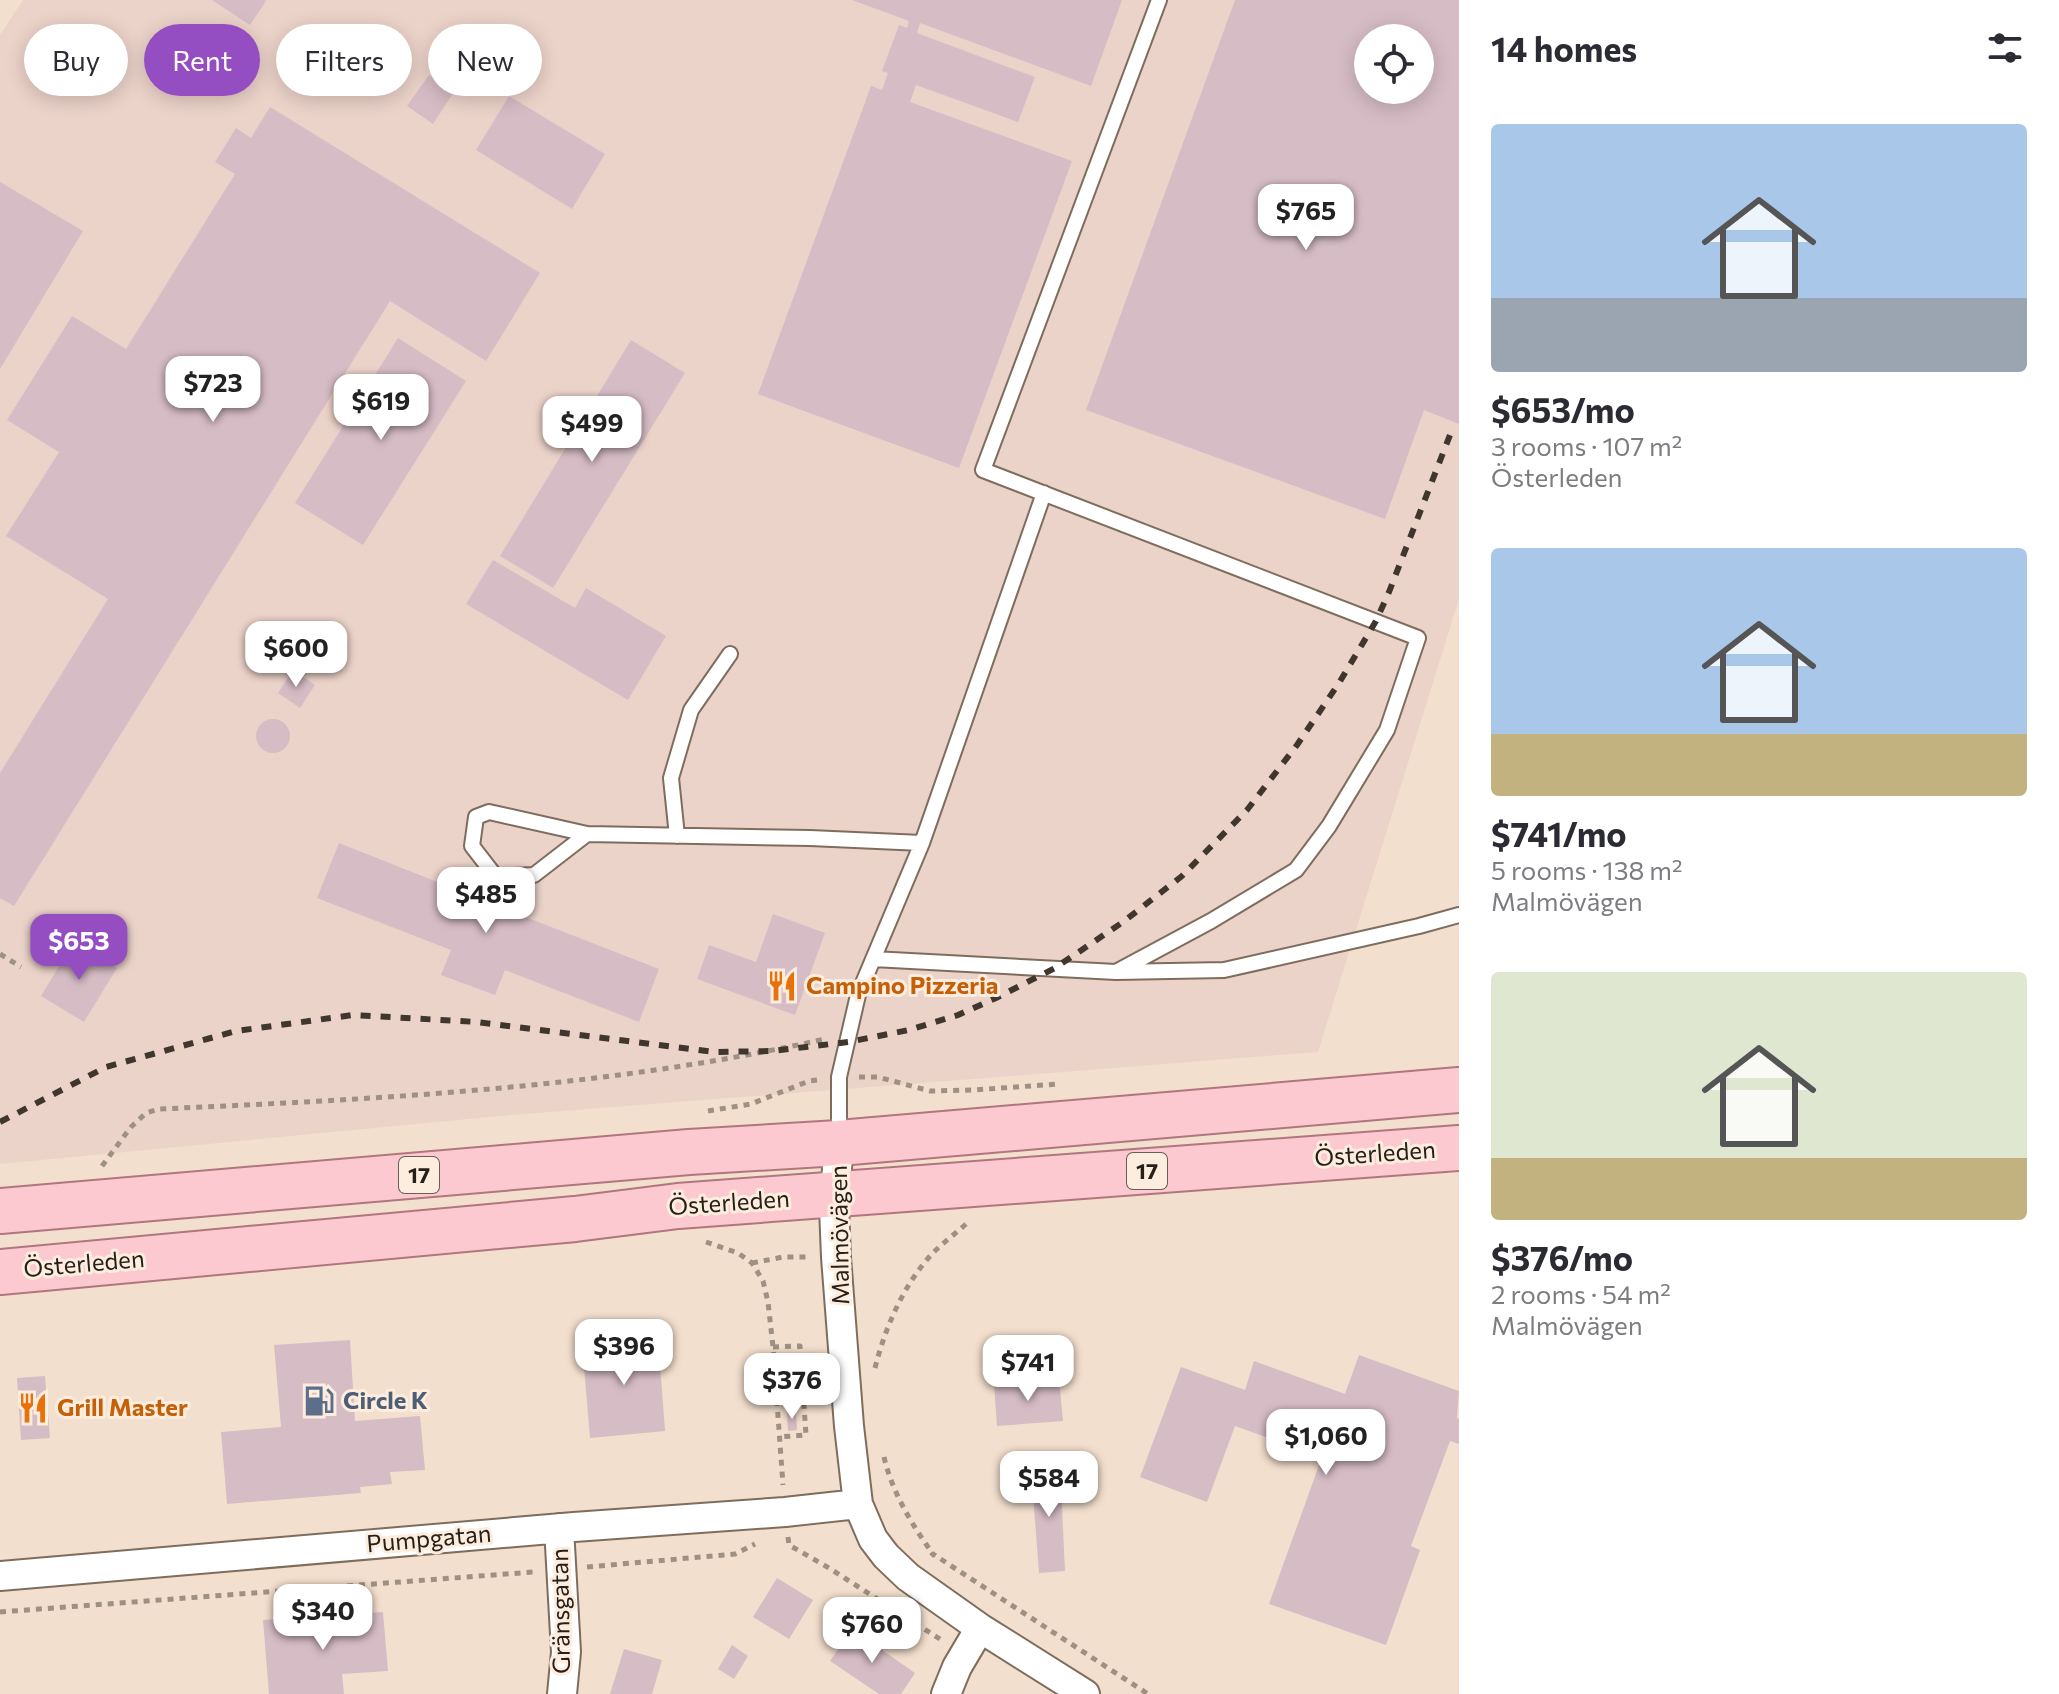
<!DOCTYPE html>
<meta charset="utf-8">
<style>
:root{--surface:#fff;--page:#f2f2f3;--text:#2b2b33;--muted:#7c7c81;--accent:#954ec1}
body{margin:0;font-family:Commissioner,sans-serif;background:var(--page);color:var(--text);height:100vh;display:flex;flex-direction:column;font-size:30px;white-space:nowrap}
*{box-sizing:border-box;margin:0}
p{font-size:26px;color:var(--muted)}
.icon{flex:none;width:44px;height:44px;fill:none;stroke:currentColor;stroke-width:2;stroke-linecap:round;stroke-linejoin:round}
.map{position:relative;flex:1;overflow:hidden}
.sheet{display:flex;flex-direction:column;background:var(--surface);width:600px}
.sheet>*{flex:none}
.top-card{position:absolute;left:24px;top:24px;width:760px;height:72px;display:flex;gap:16px}
.controls{position:absolute;left:1354px;top:24px;display:grid;gap:16px}
.controls a{display:grid;place-items:center;width:80px;height:80px;border-radius:50%;background:var(--surface);box-shadow:0 4px 20px #0003;font-size:40px}
.price{position:absolute;translate:-50% -68px;padding:0 18px;border-radius:16px;background:#fff;color:#222;font-size:26px;line-height:52px;filter:drop-shadow(0 2px 4px #0008)}
.price::after{content:'';position:absolute;left:50%;top:48px;width:24px;height:18px;margin-left:-12px;background:inherit;clip-path:polygon(0 0,100% 0,50% 100%)}
.price.on{background:var(--accent);color:#fff}
ul{padding:0;list-style:none}
li{display:grid;align-content:center;gap:16px;height:424px;padding:0 32px}
li span{display:grid;place-items:center;height:248px;border-radius:8px;color:#555}
li>.icon{margin-inline-start:auto}
span .icon{width:144px;height:144px;fill:#fffc;stroke-width:1}
li b{font-size:34px}
h2{display:flex;justify-content:space-between;align-items:center;height:96px;padding:0 32px;font-size:34px}
.tag{padding:0 28px;border-radius:36px;background:var(--surface);box-shadow:0 4px 20px #0003;font-size:28px;line-height:72px}
.tag.on{background:var(--accent);color:#fff}
main{display:flex;flex:1;min-height:0}
.map>svg:first-child{display:block}
.industrial{fill:#ecd3ca;fill-rule:evenodd}
.building{fill:#d6bcc5;fill-rule:evenodd}
.lines{fill:none;stroke-linecap:round;stroke-linejoin:round}
.service-casing{stroke:#7e6d5d;stroke-width:18}
.minor-casing{stroke:#7e6d5d;stroke-width:32}
.primary-casing{stroke:#b1767d;stroke-width:48}
.path{stroke:#9e9082;stroke-width:5;stroke-dasharray:6 6;stroke-linecap:butt}
.service{stroke:#fff;stroke-width:14}
.minor{stroke:#fff;stroke-width:28}
.primary{stroke:#fdc9d1;stroke-width:44}
.rail{stroke:#3f362e;stroke-width:6;stroke-dasharray:10 10;stroke-linecap:butt}
.labels{text-anchor:middle;stroke-width:6;stroke-linejoin:round;paint-order:stroke}
.shield{fill:#fdeddf;stroke:#675e54;stroke-width:2}
.shield-label{font-size:22px;font-weight:bold;fill:#272019}
.food-label{font-size:24px;font-weight:bold;fill:#c56008;stroke:#fdeddf;text-anchor:start}
.street-label{font-size:24px;fill:#272019;stroke:#fdeddf}
.service-label{font-size:24px;font-weight:bold;fill:#4e5e75;stroke:#fdeddf;text-anchor:start}
</style>
<main>
<div class="map">
<svg width="1459" height="1694" viewBox="0 0 1459 1694">
<rect width="100%" height="100%" fill="#f3dfcd"/>
<path class="industrial" d="M23 0H1459V599L1318 1052 500 1116 0 1164V35ZM1368 38H1420V90H1368Z"/>
<path class="building" d="M212 0H264L266 1 250 25Z
M852 0H1122L1091 86 920 23 917 33 1035 77 1018 122 916 85 910 102 1072 161 959 468 758 394 871 86 882 90 888 73 882 71 899 25 907 28 909 21Z
M1235 0H1459V424L1424 410 1385 519 1086 410ZM1368 38H1420V90H1368Z
M429 75 454 92 433 124 407 106Z
M509 96 605 154 572 209 476 150Z
M270 107 540 273 486 361 390 301 14 906 0 898V773L108 599 6 536 59 452 7 420 72 316 126 349 235 174 215 162 236 128 251 138Z
M0 182 83 231 0 369Z
M398 338 466 381 363 545 295 503Z
M631 340 685 373 553 588 500 556Z
M493 560 575 608 586 588 666 636 628 700 466 604Z
M293 670 315 685 300 708 278 693Z
M256 736a17 17 0 1 1 34 0a17 17 0 1 1-34 0Z
M339 843 475 897 478 890 526 908 523 916 659 969 639 1022 505 970 495 995 441 975 451 950 317 898Z
M773 914 825 933 795 1015 697 979 709 945 756 962Z
M74 941 117 968 84 1022 41 996Z
M658 1337 665 1431 590 1438 582 1343Z
M350 1340 355 1421 420 1416 425 1470 390 1472 392 1484 360 1487 361 1493 227 1504 221 1432 281 1427 274 1345Z
M1359 1355 1459 1391 1457 1418 1459 1419V1444L1450 1441 1411 1546 1420 1550 1386 1645 1269 1604 1322 1457 1235 1426 1207 1502 1140 1477 1181 1367 1245 1390 1254 1361 1345 1394Z
M45 1376 50 1438 21 1440 17 1378Z
M1059 1379 1063 1421 997 1426 994 1384Z
M787 1412H796L797 1430 788 1431Z
M1060 1466 1065 1571 1039 1573 1031 1468Z
M777 1578 813 1600 789 1639 753 1617Z
M383 1612 388 1671 342 1674 344 1694H269L263 1620Z
M852 1629 915 1673 901 1694H879L830 1661Z
M732 1645 748 1656 734 1679 718 1669Z
M624 1649 662 1660 652 1694H610Z"/>
<g class="lines">
<g class="service-casing">
<path id="service" d="M587 834 534 875 496 877 472 846 476 817 489 812 587 834 810 838 922 843
M677 836 671 778 691 710 730 654
M873 959 1116 972 1224 970 1419 926 1459 915
M1116 972 1211 921 1296 870 1329 826 1387 730 1418 638 983 470 1159 0
M839 1138V1077L858 995 922 843 1044 493"/>
</g>
<g class="minor-casing">
<path id="minor" d="M839 1143 834 1207 836 1257 849 1426 858 1504 873 1539 886 1556 908 1577 980 1628 1085 1694
M559 1528 566 1652 562 1694
M0 1576 574 1527 785 1512 858 1504
M946 1694 957 1667 980 1628"/>
</g>
<g class="primary-casing">
<path id="primary" d="M0 1211 689 1152 839 1143 1459 1090
M0 1272 575 1219 678 1206 1459 1148"/>
</g>
<path class="path" d="M0 954 21 967
M859 1077H878L930 1091 973 1090 1059 1084
M708 1111 751 1104 809 1081 817 1080
M102 1166 131 1127 146 1113 159 1109C382 1099 608 1088 825 1039
M706 1242 738 1253 752 1263 763 1281 768 1302 773 1347 783 1485
M752 1263 783 1257H810
M773 1347 800 1346 806 1435 779 1437
M875 1368C885 1328 903 1286 931 1255 942 1243 957 1233 969 1221
M884 1457C892 1492 912 1525 933 1554
M788 1537 789 1545 829 1568 940 1639
M931 1556 933 1554 1148 1694
M587 1567 735 1554 755 1544
M0 1612 533 1572"/>
<use href="#service" class="service"/>
<use href="#minor" class="minor"/>
<use href="#primary" class="primary"/>
<path class="rail" d="M0 1122 106 1067 236 1031 353 1015 477 1022 714 1052 772 1051 848 1042 909 1030 958 1015 996 998 1055 968 1123 922 1182 876 1247 810 1297 745 1339 683 1376 621 1389 592 1450 435"/>
</g>
<defs>
<g id="restaurant-bare" transform="scale(2.4)"><path d="M-5-6h1v4h1v-4h1v4h1v-4h1v5L-1.5 .5V6h-2V.5L-5-1ZM5-6V6H3V1.5H1.5Q1.5-4 5-6Z" fill="#e8710a" stroke="#fdeddf" stroke-width="2.5" paint-order="stroke"/></g>
<g id="fuel-bare" transform="scale(2.4)"><path d="M-5.5-6h7V0h2V4h1.3V-2.5L3-4.5l.8-.8L6-3V5H2.5V1h-1V6h-7ZM-4.2-4.7v3.2H.2V-4.7Z" fill="#5c6f8a" stroke="#fdeddf" stroke-width="2.5" paint-order="stroke"/></g>
</defs>
<g fill-rule="evenodd">
<use href="#restaurant-bare" x="782" y="986"/>
<use href="#fuel-bare" x="319" y="1401"/>
<use href="#restaurant-bare" x="33" y="1408"/>
</g>
<g class="labels">
<g class="shield">
<rect x="1127" y="1153" width="40" height="36" rx="6"/>
<rect x="399" y="1157" width="40" height="36" rx="6"/>
</g>
<g class="shield-label">
<text x="1147" y="1179">17</text>
<text x="419" y="1183">17</text>
</g>
<g class="food-label">
<text x="806" y="994">Campino Pizzeria</text>
<text x="57" y="1416">Grill Master</text>
</g>
<g class="street-label">
<text transform="translate(1375 1154) rotate(-4)" y="8">Österleden</text>
<text transform="translate(729 1203) rotate(-4)" y="8">Österleden</text>
<text transform="translate(840 1235) rotate(-91)" y="8">Malmövägen</text>
<text transform="translate(84 1264) rotate(-5)" y="8">Österleden</text>
<text transform="translate(429 1539) rotate(-5)" y="8">Pumpgatan</text>
<text transform="translate(561 1611) rotate(-91)" y="8">Gränsgatan</text>
</g>
<g class="service-label">
<text x="343" y="1409">Circle K</text>
</g>
</g>
</svg>
<div class="controls">
<a><svg class="icon" aria-label="locate" viewBox="0 0 24 24"><circle cx="12" cy="12" r="6"/><path d="M12 2v4M12 18v4M2 12h4M18 12h4"/></svg></a>
</div>
<b class="price" style="left:1306px;top:252px">$765</b>
<b class="price" style="left:213px;top:424px">$723</b>
<b class="price" style="left:381px;top:442px">$619</b>
<b class="price" style="left:592px;top:464px">$499</b>
<b class="price" style="left:296px;top:689px">$600</b>
<b class="price" style="left:486px;top:935px">$485</b>
<b class="price on" style="left:79px;top:982px">$653</b>
<b class="price" style="left:624px;top:1387px">$396</b>
<b class="price" style="left:1028px;top:1403px">$741</b>
<b class="price" style="left:792px;top:1421px">$376</b>
<b class="price" style="left:1326px;top:1477px">$1,060</b>
<b class="price" style="left:1049px;top:1519px">$584</b>
<b class="price" style="left:323px;top:1652px">$340</b>
<b class="price" style="left:872px;top:1665px">$760</b>
<div class="top-card">
<a class="tag">Buy</a>
<a class="tag on">Rent</a>
<a class="tag">Filters</a>
<a class="tag">New</a>
</div>
</div>
<section class="sheet">
<h2>14 homes<svg class="icon" aria-label="filters" viewBox="0 0 24 24"><path d="M4 7h16M4 17h16"/><circle cx="9" cy="7" r="2"/><circle cx="15" cy="17" r="2"/></svg></h2>
<ul>
<li><span style="background:linear-gradient(#a9c7e8 70%,#9aa5b1 0)"><svg class="icon" aria-label="home" viewBox="0 0 24 24"><path d="M3 11l9-7 9 7M6 9v11h12V9"/></svg></span><div><b>$653/mo</b><p>3 rooms · 107 m²</p><p>Österleden</p></div></li>
<li><span style="background:linear-gradient(#a9c7e8 75%,#c2b280 0)"><svg class="icon" aria-label="home" viewBox="0 0 24 24"><path d="M3 11l9-7 9 7M6 9v11h12V9"/></svg></span><div><b>$741/mo</b><p>5 rooms · 138 m²</p><p>Malmövägen</p></div></li>
<li><span style="background:linear-gradient(#dfe7d0 75%,#c2b280 0)"><svg class="icon" aria-label="home" viewBox="0 0 24 24"><path d="M3 11l9-7 9 7M6 9v11h12V9"/></svg></span><div><b>$376/mo</b><p>2 rooms · 54 m²</p><p>Malmövägen</p></div></li>
</ul>
</section>
</main>
